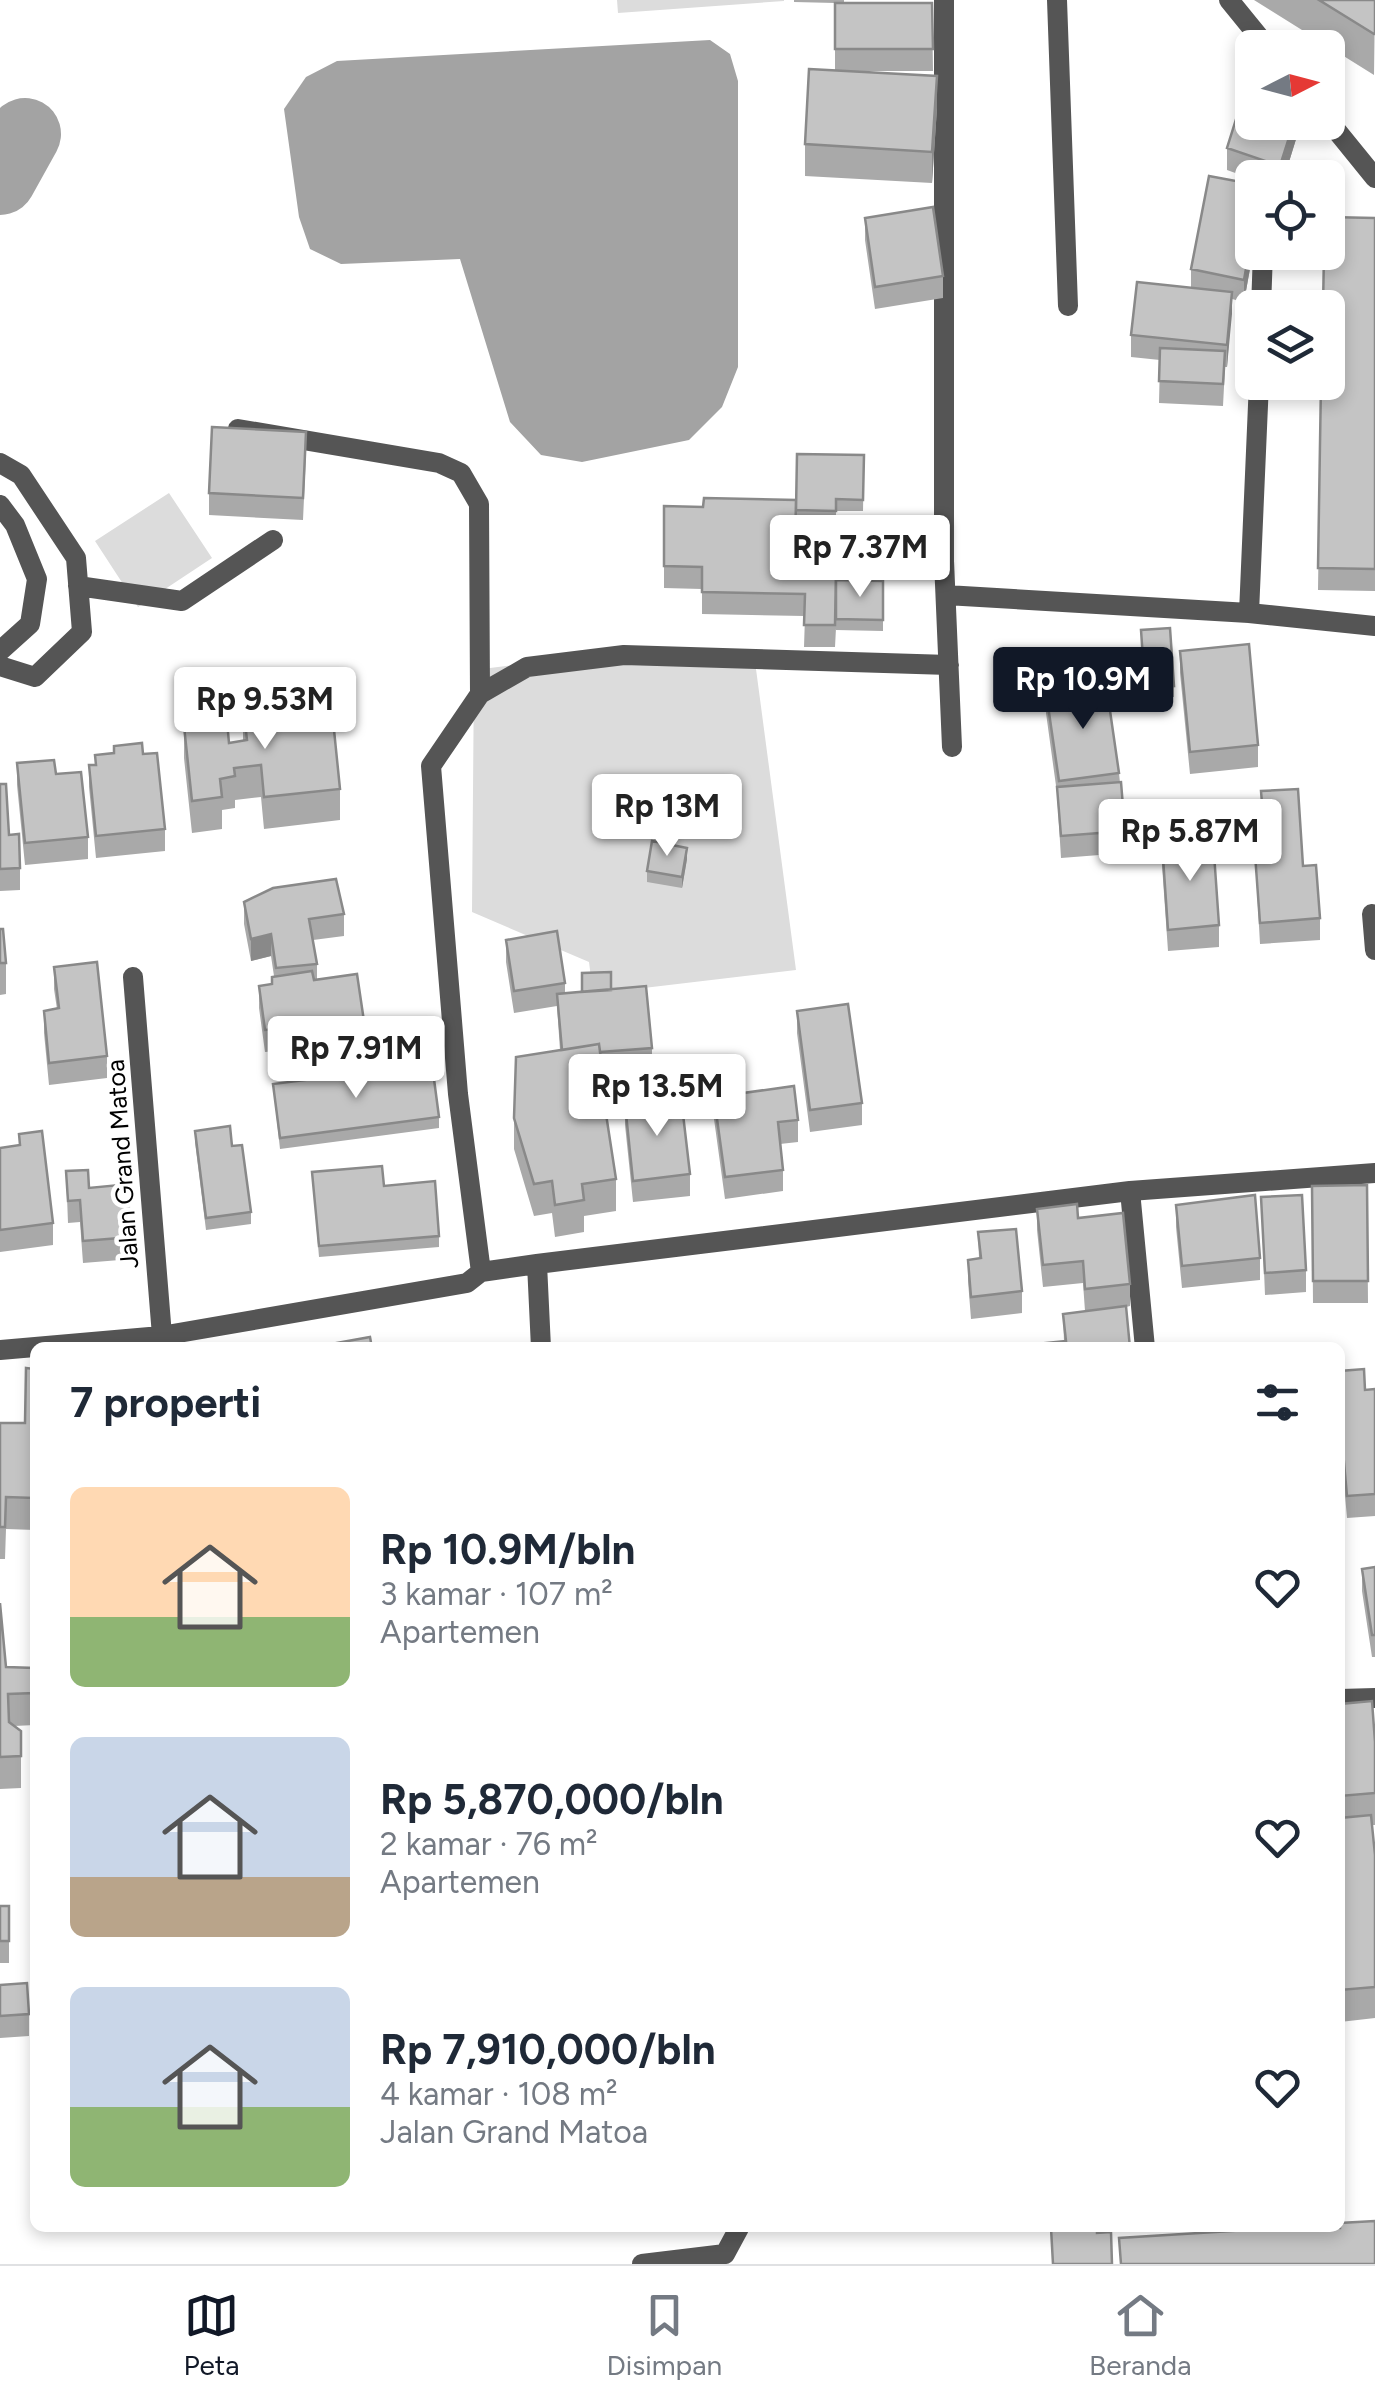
<!DOCTYPE html>
<html lang="id">
<meta charset="utf-8">
<style>
:root{--surface:#fff;--page:#f6f6f7;--text:#1f2937;--muted:#747a83;--line:#e0e1e3;--accent:#111827}
body{margin:0;font-family:Figtree,sans-serif;background:var(--page);color:var(--text);height:100vh;display:flex;flex-direction:column;font-size:38px;white-space:nowrap}
*{box-sizing:border-box;margin:0}
p{font-size:32px;color:var(--muted)}
.icon{flex:none;width:55px;height:55px;fill:none;stroke:currentColor;stroke-width:2;stroke-linecap:round;stroke-linejoin:round}
.map{position:relative;flex:1;overflow:hidden}
.details{position:absolute;left:30px;top:1342px;width:1315px;height:890px;display:flex;flex-direction:column;background:var(--surface);border-radius:15px;box-shadow:0 5px 15px #0003}
.details>*{flex:none}
.needle{width:65px;rotate:84deg}
.controls{position:absolute;left:1235px;top:30px;display:grid;gap:20px}
.controls a{display:grid;place-items:center;width:110px;height:110px;border-radius:15px;background:var(--surface);box-shadow:0 5px 15px #0003;font-size:50px}
.price{position:absolute;translate:-50% -85px;padding:0 22px;border-radius:10px;background:#fff;color:#222;font-size:32px;line-height:65px;filter:drop-shadow(0 2px 5px #0008)}
.price::after{content:'';position:absolute;left:50%;top:60px;width:30px;height:22px;margin-left:-15px;background:inherit;clip-path:polygon(0 0,100% 0,50% 100%)}
.price.on{background:var(--accent);color:#fff}
ul{padding:0;list-style:none}
li{display:flex;align-items:center;gap:30px;height:250px;padding:0 40px}
li span{display:grid;place-items:center;flex:none;width:280px;height:200px;border-radius:15px;color:#555}
li>.icon{margin-inline-start:auto}
span .icon{width:120px;height:120px;fill:#fffc;stroke-width:1}
li b{font-size:42px}
h2{display:flex;justify-content:space-between;align-items:center;height:120px;padding:0 40px;font-size:42px}
.tabs{display:flex;justify-content:space-around;align-items:center;height:140px;border-top:2px solid var(--line);background:var(--surface);font-size:28px;color:var(--muted)}
.tabs a{display:grid;justify-items:center;gap:5px}
.tabs .on{color:var(--accent)}
.map>svg:first-child{display:block}
.green{fill:#dcdcdc}
.water{fill:#a3a3a3}
.lines{fill:none;stroke-linecap:round;stroke-linejoin:round}
.river{stroke:#a3a3a3;stroke-width:72}
.minor{stroke:#555;stroke-width:20}
.wall{fill:#a9a9a9}
.shaded-wall{fill:#898989}
.building{fill:#c4c4c4;stroke:#898989;stroke-width:2.5}
.labels{text-anchor:middle;stroke-width:9;stroke-linejoin:round;paint-order:stroke}
.street-label{font-size:25px;fill:#000;stroke:#fff}
</style>
<div class="map">
<svg width="1375" height="2264" viewBox="0 0 1375 2264">
<rect width="100%" height="100%" fill="#fff"/>
<path class="green" d="M617 0H784V1L618 13Z
M169 493 212 558 138 607 95 541Z
M649 648 756 669 796 970 593 994 589 962 472 912 474 670Z"/>
<path class="water" d="M710 40 730 54 738 81V367L722 407 689 440 582 462 541 455 510 422 460 259 341 264 310 249 299 217 284 109 306 77 337 61Z"/>
<g class="lines">
<path class="river" d="M0 179 25 134"/>
<path class="minor" d="M944 0V561L952 747
M1057 0 1068 306
M1229 0 1268 48
M1328 120 1375 178
M1261 308 1263 252
M238 429 439 463 461 473 479 504 480 694
M0 463 21 475 76 558 82 632 35 677 0 666
M0 505 15 525 37 579 30 624 0 651
M810 553 944 561
M78 586 182 601 273 540
M946 595 1249 613 1375 626
M1249 613 1259 382
M1372 914 1375 950
M133 977 163 1348
M1130 1191 1145 1348
M537 1264 541 1348
M481 1272 458 1094 431 766 480 694 527 667 624 655 949 665
M0 1350 161 1336 467 1283 481 1272 537 1264 1130 1191 1375 1173
M1340 1699 1375 1698
M642 2264 725 2254 739 2228"/>
</g>
<path class="wall" d="M794 0H844V3H932L933 71H850L937 108 932 183 805 176V144L835 70V3L794 2Z
M1254 0H1375L1374 75Z
M1297 122V136L1284 178 1252 179 1227 170V148Z
M865 218 943 276V298L875 309 865 240Z
M1375 218V591L1318 590 1321 382Z
M1253 252 1244 302 1232 299 1227 367H1225L1223 406 1159 403 1160 360 1131 357V335L1191 288V269Z
M306 454 303 520 209 515V493Z
M797 454 864 455 863 511H836V522H796Z
M796 549 825 569 836 580 883 581V631L836 630V628L835 647H804L805 616 702 614V589L664 588V566Z
M1141 641 1174 686V697L1145 699Z
M1180 651 1258 745V767L1190 774 1180 673Z
M1046 692 1119 773 1125 831V853L1061 858 1057 793 1046 713Z
M243 704 302 724 340 789V820L264 829 261 797 235 800V808L222 810V829L192 833 184 758V726L229 743 243 741Z
M143 754 165 829V851L96 858 89 787V765H95V755Z
M17 763 56 774 88 837V859L25 865 17 785Z
M0 784 9 835 20 868V890L0 891Z
M1261 791 1320 918V940L1260 944 1255 854 1264 853Z
M1162 843 1219 925V947L1168 951 1162 865Z
M687 859 682 888 647 882V871Z
M244 902 344 914V936L313 940 317 964V979L365 1028V1050L317 1056V1070L280 1075 277 1051 265 1052 259 1008V986L272 984 274 976 271 956 251 961 244 924Z
M0 929 6 963V994L0 995Z
M506 940 565 983V994L611 990 652 1048V1070L603 1074V1091L616 1179V1211L584 1216V1232L555 1237 552 1213 534 1216 514 1149V1118L560 1050 557 1006 514 1013 506 962Z
M54 967 107 1056V1078L49 1085 44 1033V1011L57 1009 54 989Z
M797 1011 862 1103V1125L810 1132 797 1033Z
M273 1084 439 1117V1128L280 1149Z
M714 1097 798 1120V1142L780 1144 783 1170V1191L725 1199 714 1119Z
M625 1104 690 1174V1196L633 1202 625 1125Z
M195 1131 251 1212V1224L206 1230 195 1142Z
M19 1134 53 1223V1245L0 1252V1148L19 1145Z
M66 1171 89 1188 132 1237V1259L83 1263 80 1222 68 1223Z
M312 1172 384 1186 439 1236V1247L319 1257Z
M1367 1185 1368 1303H1313L1312 1186Z
M1261 1197 1306 1270V1292L1265 1295Z
M1176 1205 1260 1258V1280L1182 1288 1176 1227Z
M1037 1209 1078 1218 1130 1284V1306L1126 1307 1064 1341 1063 1314 1085 1311 1083 1283 1043 1287 1037 1230Z
M978 1232 1022 1291V1313L971 1319 968 1281V1260L979 1258Z
M35 1369V1530L6 1529 5 1559H0V1423H25Z
M1340 1371 1365 1390 1375 1389V1516L1347 1518 1340 1439Z
M1375 1567V1657H1372L1362 1591V1569Z
M0 1603 6 1667 35 1668V1725L14 1726 21 1731V1788L0 1789Z
M1340 1704 1375 1742V1825H1372L1375 1855V2018L1340 2022Z
M0 1906H9V1963H0Z
M0 1985 29 2014V2036L0 2038V2067Z"/>
<path class="shaded-wall" d="M937 76V108L932 183V152Z
M1294 122H1297V136L1284 178H1280V166Z
M1252 235 1253 252 1244 302V280Z
M1232 292V314L1227 367V345Z
M687 848V859L682 888V877Z
M271 934V956L251 961V939Z"/>
<path class="building" d="M1319 0H1375V33L1374 34Z
M835 3H932L933 49H835Z
M809 69 937 76 932 152 805 144Z
M1243 97 1252 100V122H1294L1280 166 1227 148Z
M1209 176 1252 184V235L1244 280 1191 269Z
M933 207 943 276 875 287 865 218Z
M1328 217 1375 218V569L1318 568 1321 382H1328V308H1323L1324 252H1328Z
M1137 282 1232 292 1227 345 1131 335Z
M1160 348 1225 351 1223 384 1159 381Z
M212 427 306 432 303 498 209 493Z
M797 454 864 455 863 500 836 499V511L796 510Z
M704 498 796 500 795 549H825V568L836 569 835 625H804L805 594 702 592V567L664 566V506L703 507Z
M836 580 883 581V620L836 619Z
M1170 628 1174 686 1145 688 1141 630Z
M1249 644 1258 745 1190 752 1180 651Z
M1106 683 1119 773 1059 781 1046 692Z
M299 698 302 724 333 720 340 789 264 797 261 765 234 768 235 776 220 779 222 797 192 801 184 726 227 721 229 743 247 740 243 704Z
M142 743 143 754 157 753 165 829 96 836 89 765H96L95 755 114 753V746Z
M54 760 56 774 81 772 88 837 25 843 17 763Z
M1121 782 1125 831 1061 836 1057 787Z
M0 784H6L9 835 19 834 20 868 0 869Z
M1298 789 1303 866 1316 865 1320 918 1260 923 1255 854 1266 853 1261 791Z
M1213 839 1219 925 1168 930 1162 843Z
M652 841 687 848 682 877 647 871Z
M336 879 344 914 309 919 317 964 276 968 271 934 251 939 244 902 273 888Z
M0 929H3L6 963H0Z
M557 931 565 983 514 991 506 940Z
M97 962 107 1056 49 1063 44 1011 59 1008 54 967Z
M312 971 314 980 357 974 365 1028 315 1034 317 1048 280 1053 277 1029 265 1030 259 986 272 984V977Z
M611 972V990L582 992V973Z
M646 986 652 1048 600 1052 599 1044 562 1050 557 994Z
M848 1004 862 1103 810 1110 797 1011Z
M599 1044 603 1073 590 1074 593 1090 602 1088 616 1179 582 1184 584 1200 555 1205 552 1181 534 1184 514 1118 516 1057Z
M432 1064 439 1117 280 1138 273 1084Z
M794 1086 798 1120 778 1122 783 1170 725 1177 714 1097Z
M681 1097 690 1174 633 1181 625 1104Z
M230 1126 232 1146 242 1145 251 1212 206 1218 195 1131Z
M42 1131 53 1223 0 1230V1148L20 1145 19 1134Z
M382 1166 384 1186 435 1181 439 1236 319 1246 312 1172Z
M88 1170 89 1188 119 1185 120 1199H128L132 1237 83 1241 80 1200 68 1201 66 1171Z
M1367 1185 1368 1281H1313L1312 1186Z
M1255 1195 1260 1258 1182 1266 1176 1205Z
M1302 1195 1306 1270 1265 1273 1261 1197Z
M1077 1204 1078 1218 1123 1213 1130 1284 1085 1289 1083 1261 1043 1265 1037 1209Z
M1016 1229 1022 1291 971 1297 968 1260 981 1258 978 1232Z
M1126 1306 1130 1348H1046L1045 1343 1066 1341 1063 1314Z
M370 1337 372 1348H309Z
M527 1345V1348H502Z
M26 1368 35 1369V1498L6 1497 5 1527H0V1423H25Z
M1364 1369 1365 1390 1375 1389V1494L1347 1496 1340 1417V1371Z
M1375 1567V1635H1372L1362 1569Z
M0 1603 6 1667 35 1668V1693L8 1694 9 1722 21 1731V1756L0 1757Z
M1372 1701 1375 1742V1793L1340 1796V1704Z
M1371 1815 1375 1855V1987L1340 1990V1818Z
M0 1906H9V1941H0Z
M27 1983 29 2014 0 2016V1985Z
M1375 2221V2264H1121L1119 2238 1280 2228H1340V2223Z
M1051 2228H1097V2233L1111 2232 1112 2264H1053Z"/>
<g class="labels">
<g class="street-label">
<text transform="translate(122 1164) rotate(-94)" y="9">Jalan Grand Matoa</text>
</g>
</g>
</svg>
<div class="controls">
<a><svg class="needle" viewBox="-14 -14 28 28"><path d="M0-13l5 13h-10z" fill="#e53935"/><path d="M0 13l5-13h-10z" fill="#747a83"/></svg></a>
<a><svg class="icon" aria-label="locate" viewBox="0 0 24 24"><circle cx="12" cy="12" r="6"/><path d="M12 2v4M12 18v4M2 12h4M18 12h4"/></svg></a>
<a><svg class="icon" aria-label="layers" viewBox="0 0 24 24"><path d="M12 4l9 5-9 5-9-5zM3 14l9 5 9-5"/></svg></a>
</div>
<b class="price" style="left:860px;top:600px">Rp 7.37M</b>
<b class="price on" style="left:1083px;top:732px">Rp 10.9M</b>
<b class="price" style="left:265px;top:752px">Rp 9.53M</b>
<b class="price" style="left:667px;top:859px">Rp 13M</b>
<b class="price" style="left:1190px;top:884px">Rp 5.87M</b>
<b class="price" style="left:356px;top:1101px">Rp 7.91M</b>
<b class="price" style="left:657px;top:1139px">Rp 13.5M</b>
<section class="details">
<h2>7 properti<svg class="icon" aria-label="filters" viewBox="0 0 24 24"><path d="M4 7h16M4 17h16"/><circle cx="9" cy="7" r="2"/><circle cx="15" cy="17" r="2"/></svg></h2>
<ul>
<li><span style="background:linear-gradient(#ffd9b3 65%,#8fb573 0)"><svg class="icon" aria-label="home" viewBox="0 0 24 24"><path d="M3 11l9-7 9 7M6 9v11h12V9"/></svg></span><div><b>Rp 10.9M/bln</b><p>3 kamar · 107 m²</p><p>Apartemen</p></div><svg class="icon" aria-label="heart" viewBox="0 0 24 24"><path d="M12 20l-8-8c-3-5 5-10 8-4 3-6 11-1 8 4z"/></svg></li>
<li><span style="background:linear-gradient(#c9d6e8 70%,#b9a48a 0)"><svg class="icon" aria-label="home" viewBox="0 0 24 24"><path d="M3 11l9-7 9 7M6 9v11h12V9"/></svg></span><div><b>Rp 5,870,000/bln</b><p>2 kamar · 76 m²</p><p>Apartemen</p></div><svg class="icon" aria-label="heart" viewBox="0 0 24 24"><path d="M12 20l-8-8c-3-5 5-10 8-4 3-6 11-1 8 4z"/></svg></li>
<li><span style="background:linear-gradient(#c9d6e8 60%,#8fb573 0)"><svg class="icon" aria-label="home" viewBox="0 0 24 24"><path d="M3 11l9-7 9 7M6 9v11h12V9"/></svg></span><div><b>Rp 7,910,000/bln</b><p>4 kamar · 108 m²</p><p>Jalan Grand Matoa</p></div><svg class="icon" aria-label="heart" viewBox="0 0 24 24"><path d="M12 20l-8-8c-3-5 5-10 8-4 3-6 11-1 8 4z"/></svg></li>
</ul>
</section>
</div>
<nav class="tabs">
<a class="on"><svg class="icon" aria-label="map" viewBox="0 0 24 24"><path d="M3 6l6-2 6 2 6-2v14l-6 2-6-2-6 2zM9 4v14M15 6v14"/></svg>Peta</a>
<a><svg class="icon" aria-label="saved" viewBox="0 0 24 24"><path d="M7 4h10v16l-5-4-5 4z"/></svg>Disimpan</a>
<a><svg class="icon" aria-label="home" viewBox="0 0 24 24"><path d="M3 11l9-7 9 7M6 9v11h12V9"/></svg>Beranda</a>
</nav>
